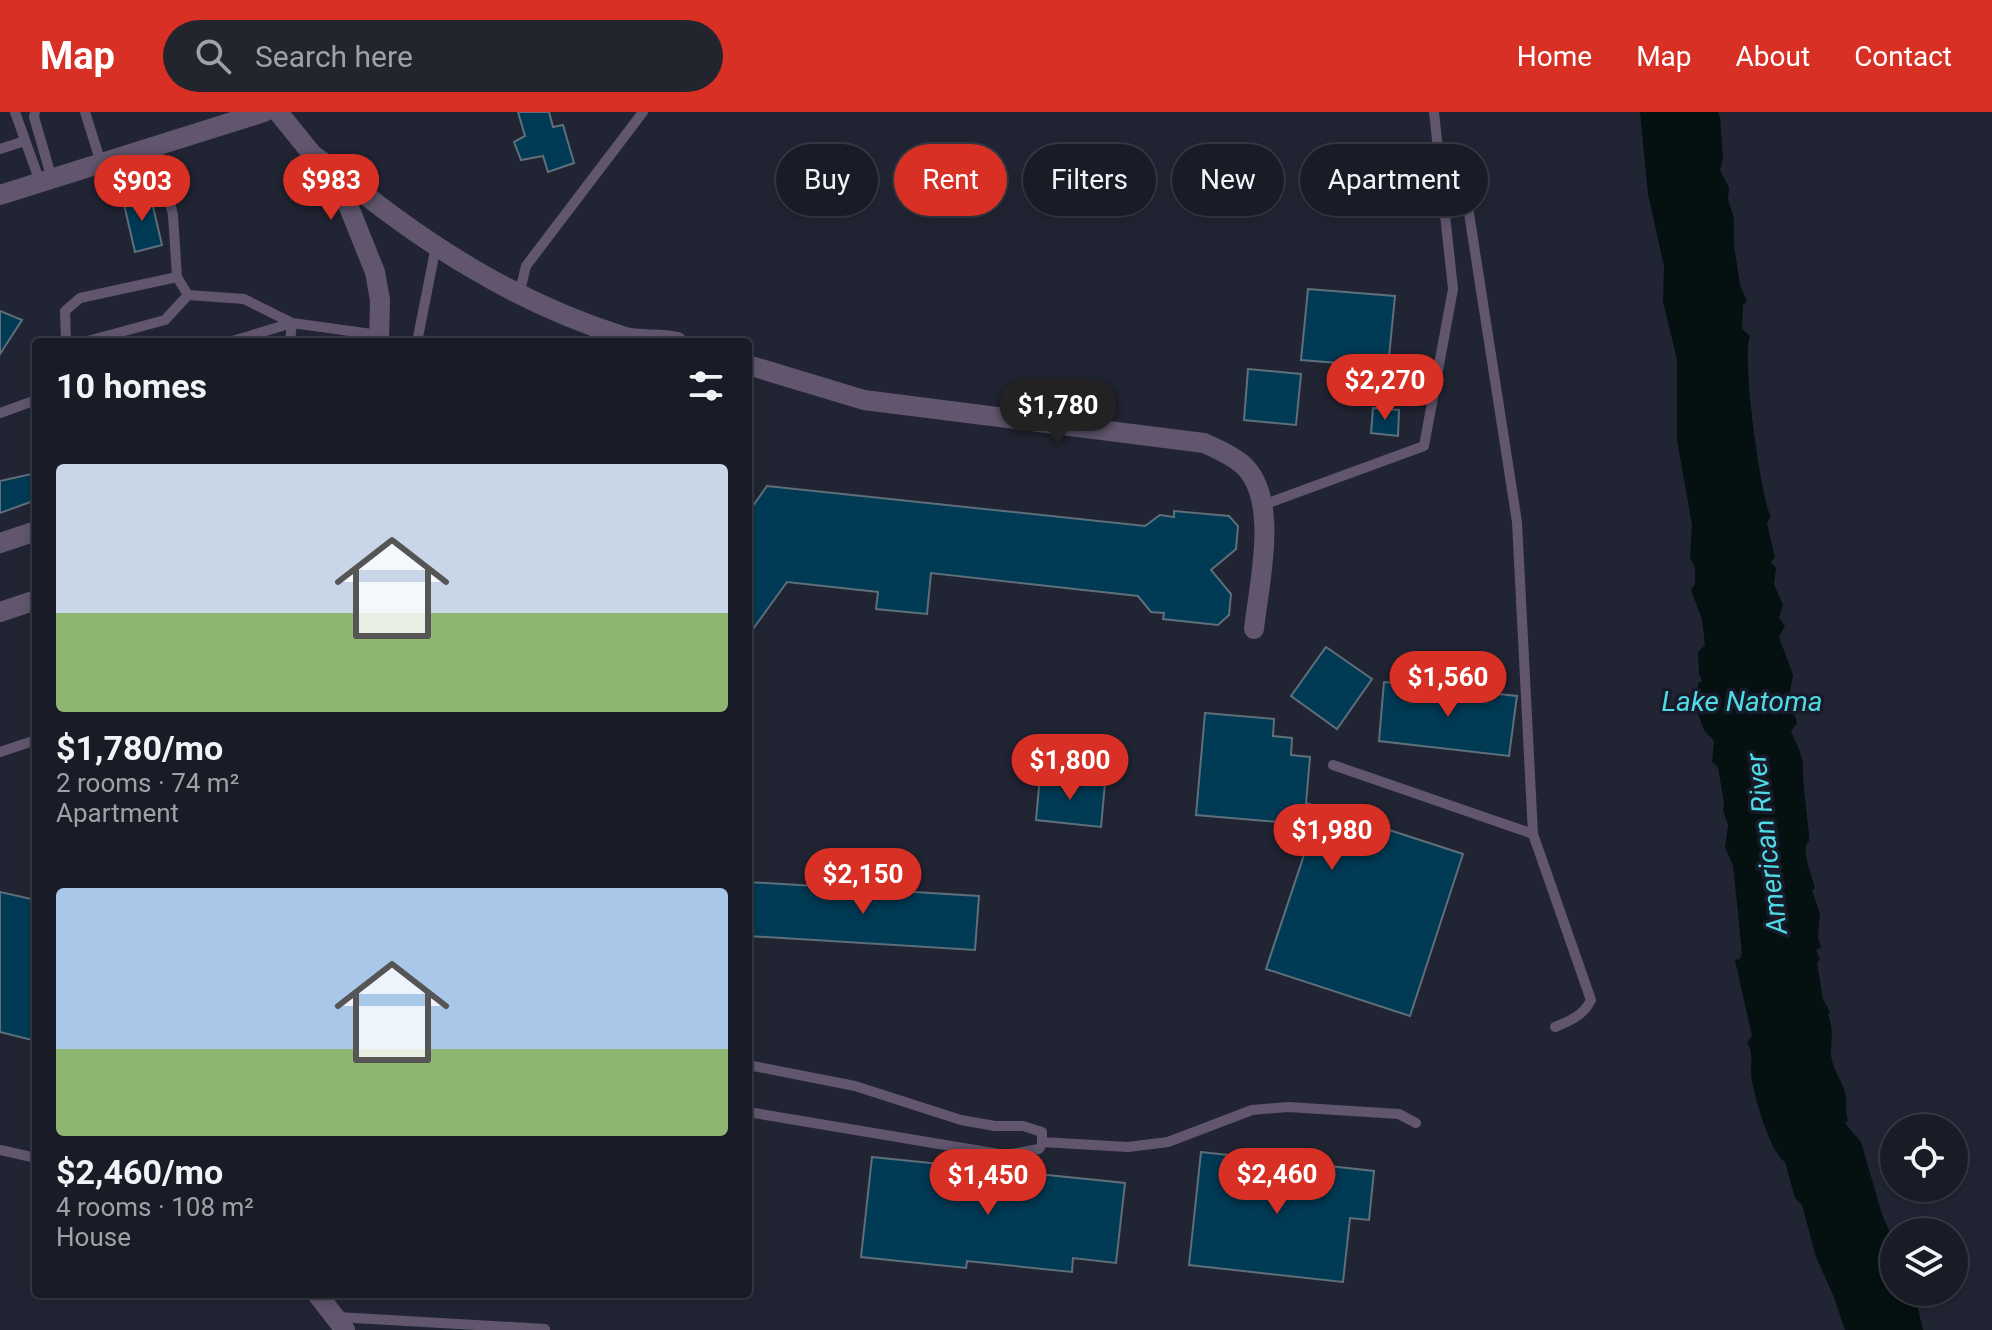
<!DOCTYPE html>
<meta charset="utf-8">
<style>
:root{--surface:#191c26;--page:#22252e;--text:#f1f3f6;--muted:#9fa1a7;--line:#373a43;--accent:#d93025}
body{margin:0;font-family:Roboto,sans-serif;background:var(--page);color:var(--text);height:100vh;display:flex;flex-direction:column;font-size:30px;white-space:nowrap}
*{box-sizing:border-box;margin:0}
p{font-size:26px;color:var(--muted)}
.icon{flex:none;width:44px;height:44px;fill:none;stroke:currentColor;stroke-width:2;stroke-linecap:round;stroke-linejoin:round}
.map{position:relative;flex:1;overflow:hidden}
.side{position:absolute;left:32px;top:226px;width:720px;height:960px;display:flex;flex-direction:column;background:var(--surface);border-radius:8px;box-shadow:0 4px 12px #0003,0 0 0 2px var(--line)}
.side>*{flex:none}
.top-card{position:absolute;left:776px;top:32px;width:760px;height:72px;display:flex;gap:16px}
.controls{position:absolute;left:1880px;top:1002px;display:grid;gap:16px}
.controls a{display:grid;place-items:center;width:88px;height:88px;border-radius:50%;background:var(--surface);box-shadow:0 4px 12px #0003,0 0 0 2px var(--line);font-size:40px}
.price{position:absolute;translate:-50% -68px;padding:0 18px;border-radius:28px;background:var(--accent);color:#fff;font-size:26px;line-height:52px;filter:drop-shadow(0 2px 4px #0008)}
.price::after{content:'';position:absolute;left:50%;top:48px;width:24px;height:18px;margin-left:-12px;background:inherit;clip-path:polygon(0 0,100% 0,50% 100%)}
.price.on{background:#222;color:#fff}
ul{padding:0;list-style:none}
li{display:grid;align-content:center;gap:16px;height:424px;padding:0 24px}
li span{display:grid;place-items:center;height:248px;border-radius:8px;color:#555}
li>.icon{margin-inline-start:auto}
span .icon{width:144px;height:144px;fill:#fffc;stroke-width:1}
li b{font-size:34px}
h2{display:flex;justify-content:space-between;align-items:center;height:96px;padding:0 24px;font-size:34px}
.pill{padding:0 28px;border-radius:36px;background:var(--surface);box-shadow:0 4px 12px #0003,0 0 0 2px var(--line);font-size:28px;line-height:72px}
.pill.on{background:var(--accent);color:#fff}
header{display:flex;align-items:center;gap:48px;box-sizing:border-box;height:112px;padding:0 40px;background:var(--accent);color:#fff}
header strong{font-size:38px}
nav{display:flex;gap:44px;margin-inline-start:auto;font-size:28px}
.search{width:560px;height:72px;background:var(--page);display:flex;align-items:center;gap:20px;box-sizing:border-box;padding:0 28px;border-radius:44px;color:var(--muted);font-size:30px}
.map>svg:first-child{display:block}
.water{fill:#051011}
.building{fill:#003a55;stroke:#5e6f7a;stroke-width:2}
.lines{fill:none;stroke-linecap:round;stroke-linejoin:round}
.lane{stroke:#61566e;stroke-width:10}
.street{stroke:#61566e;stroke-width:20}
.labels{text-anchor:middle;stroke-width:7;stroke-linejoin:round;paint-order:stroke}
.water-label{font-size:28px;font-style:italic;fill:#4edbe5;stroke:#171b29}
</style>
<header>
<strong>Map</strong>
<div class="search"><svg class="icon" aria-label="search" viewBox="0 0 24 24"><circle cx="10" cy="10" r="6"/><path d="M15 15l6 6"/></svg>Search here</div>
<nav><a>Home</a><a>Map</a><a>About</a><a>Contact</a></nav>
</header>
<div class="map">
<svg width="1992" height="1218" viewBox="0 0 1992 1218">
<rect width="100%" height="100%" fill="#212533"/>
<path class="water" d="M1640 0H1718L1720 5 1723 46 1720 58 1729 76 1728 87 1734 106V133L1740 173 1747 189 1743 193 1742 217 1750 224C1741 243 1761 387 1771 405L1767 411 1775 446 1771 450 1776 456 1774 472 1783 493 1779 506 1785 514 1779 525 1793 563 1789 586 1797 611 1791 619C1795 630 1803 642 1803 655 1803 678 1807 700 1809 723 1810 733 1808 726 1806 735 1804 747 1812 764 1815 776L1812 778 1820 802 1818 825 1821 835 1816 838 1820 847 1817 851 1823 887 1830 900 1828 902C1833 915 1832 924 1831 938 1830 956 1844 970 1846 985 1847 994 1845 1002 1848 1009L1845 1011 1861 1030 1882 1102 1894 1131V1180H1910L1917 1192 1923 1218H1845L1834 1185 1816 1145 1802 1093 1795 1086 1785 1050C1770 1040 1756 989 1752 969 1749 955 1755 944 1747 930L1752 924 1735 848 1740 847 1742 841 1733 753 1725 736 1728 713 1723 698 1724 691 1718 655 1712 650 1714 629 1704 618 1697 599 1698 571 1702 569 1699 562 1698 540 1705 533 1702 507 1691 478 1695 472V456L1690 445 1692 413 1677 328V248L1663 189 1664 154 1648 82Z"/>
<path class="building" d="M518 0H549L553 15 563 13 574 51 548 60 543 44 521 48 514 30 525 24Z
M150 82 162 133 135 140 123 88Z
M1308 177 1395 184 1388 255 1301 248Z
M0 199 22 208 0 242Z
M1248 257 1301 262 1296 313 1244 308Z
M1373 296 1399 298 1398 324 1371 321Z
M36 361V388L0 401V369Z
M767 374 1145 414 1160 403 1174 405V399L1229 404 1238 414 1236 437 1211 458 1231 482 1229 503 1218 513 1163 507 1164 501 1151 500 1138 484 931 461 927 502 876 497 878 480 787 470 748 524V401Z
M1326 535 1372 567 1337 617 1291 584Z
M1384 570 1517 584 1509 644 1379 629Z
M1205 601 1274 607 1273 624 1292 626 1291 643 1310 645 1306 691 1463 742 1410 904 1266 857 1314 713 1196 703Z
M1040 664 1105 671 1101 715 1036 708Z
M748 770 979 784 975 838 748 824Z
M0 780 36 788V929L0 920Z
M1201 1040 1374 1059 1369 1108 1350 1106 1343 1170 1189 1153Z
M872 1045 1125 1071 1116 1151 1073 1146 1072 1160 967 1149 966 1156 861 1145Z"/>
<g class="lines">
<path class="lane" d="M15 0 40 70
M35 0 34 5 52 67
M85 0 101 51
M156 34 173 103 177 165 188 183 244 187 292 211
M0 37 25 29
M1439 38 1464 69 1517 410 1533 722 1591 888C1584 903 1570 909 1555 915
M519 183 526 154 643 0
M66 230 65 199 80 186 177 165
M84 230 165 208 188 183
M229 230 292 211 379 223
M290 230 292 211
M417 230 436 134
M0 301 36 288
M1263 393 1424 334 1453 177 1434 0
M0 640 36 628
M1333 653 1533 722
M748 953 855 974 961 1008 995 1014H1023L1042 1020V1032L1039 1037 1005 1043 748 1000
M1042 1030 1128 1035 1168 1030 1252 998 1288 995 1399 1002 1416 1011
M0 1038 36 1046
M337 1205 545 1217"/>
<path class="street" d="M278 0 312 42 334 58 375 160 380 188 379 230
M334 58C421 130 514 190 622 224 639 230 659 225 677 230
M0 83 264 0
M748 253 864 288 1204 331C1217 337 1232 343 1243 353 1280 387 1259 471 1254 517
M0 431 36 419
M0 500 36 488
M317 1182 345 1218"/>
</g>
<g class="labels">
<g class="water-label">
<text x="1742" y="599">Lake Natoma</text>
<text transform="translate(1766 732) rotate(-97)" y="10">American River</text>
</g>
</g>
</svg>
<div class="controls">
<a><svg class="icon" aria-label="locate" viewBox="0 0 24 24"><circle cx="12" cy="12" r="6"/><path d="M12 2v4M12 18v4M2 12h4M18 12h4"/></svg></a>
<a><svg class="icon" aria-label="layers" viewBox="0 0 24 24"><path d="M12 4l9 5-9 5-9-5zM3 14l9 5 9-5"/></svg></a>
</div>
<b class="price" style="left:331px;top:110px">$983</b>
<b class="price" style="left:142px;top:111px">$903</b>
<b class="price" style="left:1385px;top:310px">$2,270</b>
<b class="price on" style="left:1058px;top:335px">$1,780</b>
<b class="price" style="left:1448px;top:607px">$1,560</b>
<b class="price" style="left:1070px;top:690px">$1,800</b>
<b class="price" style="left:1332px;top:760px">$1,980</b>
<b class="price" style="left:863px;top:804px">$2,150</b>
<b class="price" style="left:1277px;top:1104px">$2,460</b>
<b class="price" style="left:988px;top:1105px">$1,450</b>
<div class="top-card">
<a class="pill">Buy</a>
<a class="pill on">Rent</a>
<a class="pill">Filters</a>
<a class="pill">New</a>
<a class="pill">Apartment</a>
</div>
<section class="side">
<h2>10 homes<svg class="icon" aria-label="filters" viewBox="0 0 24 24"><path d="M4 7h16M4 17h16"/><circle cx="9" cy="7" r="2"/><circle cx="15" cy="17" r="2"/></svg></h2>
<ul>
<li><span style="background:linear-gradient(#c9d6e8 60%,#8fb573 0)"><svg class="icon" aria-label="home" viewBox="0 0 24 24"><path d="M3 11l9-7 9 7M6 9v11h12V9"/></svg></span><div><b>$1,780/mo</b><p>2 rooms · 74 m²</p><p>Apartment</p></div></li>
<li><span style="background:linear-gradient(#a9c7e8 65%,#8fb573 0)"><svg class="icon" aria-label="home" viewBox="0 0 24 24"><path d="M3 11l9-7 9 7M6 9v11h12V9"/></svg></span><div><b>$2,460/mo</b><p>4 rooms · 108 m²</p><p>House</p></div></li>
</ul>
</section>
</div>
